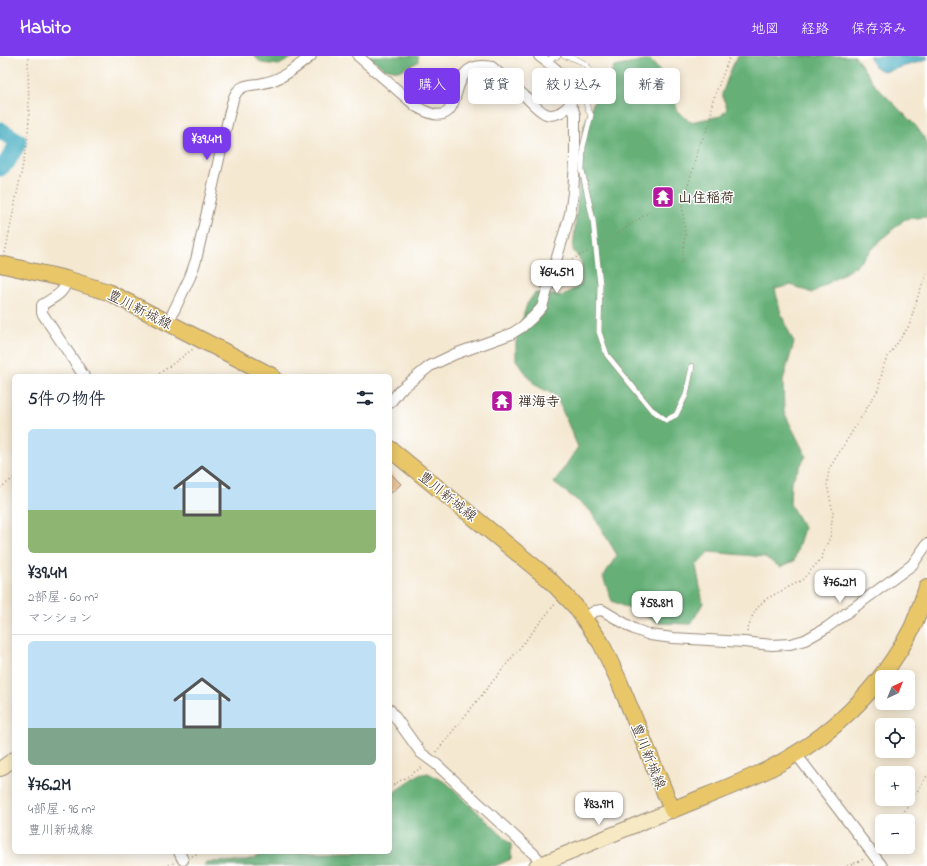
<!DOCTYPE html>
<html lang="ja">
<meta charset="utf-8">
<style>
:root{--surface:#fff;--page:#f6f6f7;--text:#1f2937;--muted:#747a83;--line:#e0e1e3;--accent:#7c3aed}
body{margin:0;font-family:"Indie Flower","Klee One",sans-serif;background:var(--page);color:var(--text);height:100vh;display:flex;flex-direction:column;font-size:15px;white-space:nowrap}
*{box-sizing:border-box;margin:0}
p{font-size:13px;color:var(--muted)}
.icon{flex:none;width:22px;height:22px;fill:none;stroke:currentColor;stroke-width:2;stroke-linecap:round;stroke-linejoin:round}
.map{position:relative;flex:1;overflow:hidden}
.drawer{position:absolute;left:12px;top:318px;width:380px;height:480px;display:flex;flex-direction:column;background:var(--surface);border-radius:6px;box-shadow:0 2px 10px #0003}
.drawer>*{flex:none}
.guide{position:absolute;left:404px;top:12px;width:380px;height:36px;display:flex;gap:8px}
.needle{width:26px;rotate:43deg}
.tools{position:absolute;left:875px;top:614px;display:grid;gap:8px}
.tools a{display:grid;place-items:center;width:40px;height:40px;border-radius:6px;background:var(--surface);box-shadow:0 2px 10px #0003;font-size:20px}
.price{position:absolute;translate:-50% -34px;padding:0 9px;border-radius:8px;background:#fff;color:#222;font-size:13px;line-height:26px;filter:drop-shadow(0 1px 2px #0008)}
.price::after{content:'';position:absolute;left:50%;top:24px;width:12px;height:9px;margin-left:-6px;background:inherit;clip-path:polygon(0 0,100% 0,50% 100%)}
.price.selected{background:var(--accent);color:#fff}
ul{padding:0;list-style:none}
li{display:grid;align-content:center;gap:8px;height:212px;padding:0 16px}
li+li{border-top:1px solid var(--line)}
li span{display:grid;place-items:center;height:124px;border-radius:6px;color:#555}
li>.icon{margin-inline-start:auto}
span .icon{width:72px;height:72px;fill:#fffc;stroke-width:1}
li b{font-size:17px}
h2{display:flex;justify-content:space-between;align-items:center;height:48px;padding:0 16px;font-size:17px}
.tag{padding:0 14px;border-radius:6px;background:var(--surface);box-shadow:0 2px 10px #0003;font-size:14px;line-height:36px}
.tag.selected{background:var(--accent);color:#fff}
header{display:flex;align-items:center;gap:24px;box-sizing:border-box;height:56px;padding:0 20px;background:var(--accent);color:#fff}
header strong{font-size:19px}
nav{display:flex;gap:22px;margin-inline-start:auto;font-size:14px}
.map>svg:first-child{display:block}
.forest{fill:#66b078;stroke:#506d4b}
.water{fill:#3faabf;stroke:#3d6a6e}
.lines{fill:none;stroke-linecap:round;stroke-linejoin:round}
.river{stroke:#3faabf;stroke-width:17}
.building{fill:#e7ad71}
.lane-casing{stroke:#988978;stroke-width:6}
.street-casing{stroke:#988978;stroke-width:12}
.secondary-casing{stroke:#988978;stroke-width:16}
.primary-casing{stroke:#988978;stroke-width:18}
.path{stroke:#988978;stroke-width:1.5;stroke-dasharray:1 3;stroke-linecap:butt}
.lane{stroke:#fff;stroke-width:5}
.street{stroke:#fff;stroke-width:10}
.secondary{stroke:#f6e9c3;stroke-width:14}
.primary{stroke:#e9c769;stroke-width:16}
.labels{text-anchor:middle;stroke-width:3;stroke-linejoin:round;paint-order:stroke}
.poi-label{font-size:14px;font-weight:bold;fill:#3b2a1e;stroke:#fff;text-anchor:start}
.street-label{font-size:14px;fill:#3b2a1e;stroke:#fff}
</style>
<header>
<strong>Habito</strong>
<nav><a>地図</a><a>経路</a><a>保存済み</a></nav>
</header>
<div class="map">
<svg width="927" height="810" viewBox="0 0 927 810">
<rect width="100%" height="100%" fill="#fff"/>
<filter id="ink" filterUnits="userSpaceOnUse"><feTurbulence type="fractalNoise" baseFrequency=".025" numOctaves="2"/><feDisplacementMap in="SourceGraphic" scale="8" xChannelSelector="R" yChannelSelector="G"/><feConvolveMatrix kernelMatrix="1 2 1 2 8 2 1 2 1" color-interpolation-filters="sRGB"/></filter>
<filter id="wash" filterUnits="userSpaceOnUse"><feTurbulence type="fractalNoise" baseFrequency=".012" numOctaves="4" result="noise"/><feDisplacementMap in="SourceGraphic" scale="16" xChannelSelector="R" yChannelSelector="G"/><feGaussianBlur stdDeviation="0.9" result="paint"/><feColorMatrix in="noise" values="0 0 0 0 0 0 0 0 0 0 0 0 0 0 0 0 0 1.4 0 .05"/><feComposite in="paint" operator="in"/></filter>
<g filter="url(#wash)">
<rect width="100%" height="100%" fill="#f4e8d1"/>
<path class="forest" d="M254 0H295L279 9 261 7Z
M369 0H418V6L399 15 383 12Z
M738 0H855L874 28 916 70 927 86V161L905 163 884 181 856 210 812 237 791 229 775 233 781 258 794 287 783 324 784 356 806 400 791 426 790 448 804 472 794 505 780 511 765 501 709 496 696 510 703 547 691 568 660 567 612 545 603 521 617 499 590 454 554 427 578 391 556 340 535 329 516 304V285L527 248 535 237 562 240 581 229 582 207 573 194 584 70 597 37 614 11 650 4 676 33V54L690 66 721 60 727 53 722 38 732 11Z
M428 717 447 727 511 788V803L495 810H204L206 806 246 805 273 796H390V739L418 719Z"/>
<path class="water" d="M869 0H927V4L887 15C876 15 873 9 869 0Z"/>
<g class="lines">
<path class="river" d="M0 74 18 85V87L7 106 0 112"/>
</g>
<g id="blocks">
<path class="building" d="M390 417 401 428 390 438Z"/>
</g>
</g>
<g filter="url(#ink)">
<use href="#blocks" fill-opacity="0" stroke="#988978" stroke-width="1"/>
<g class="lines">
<g class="lane-casing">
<path id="lane" d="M564 0C569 1 575 2 580 5 598 13 588 25 586 38 585 45 587 53 591 59L583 91 582 114 593 164 596 193 600 228 599 276 607 299 651 353 666 364 676 359 686 339 692 310
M548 7 551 2 558 0"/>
</g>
<g class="street-casing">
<path id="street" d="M358 0 417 51C475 84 437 0 492 11 504 21 515 32 527 42 532 47 539 55 546 58 552 60 559 58 564 54 589 34 555 12 539 0
M66 223C66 237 54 241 42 249V257L84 320
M168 267 190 221 196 204 229 59C231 53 232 44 235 39 241 27 252 30 263 27 281 24 297 11 311 0
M390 347 400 334 430 310 455 298 511 278 522 271 533 261 542 251 570 158 573 137 575 106V59L573 53 569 50
M584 562 595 555 602 554 634 573 650 579 673 582 744 586 772 589 790 588 805 584 826 572 912 509 927 488
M390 654 421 697 436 708 535 799 542 808
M796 698 882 810
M179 796 183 804"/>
</g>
<g class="secondary-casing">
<path id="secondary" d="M0 713 14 703
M536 810 672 754"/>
</g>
<g class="primary-casing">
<path id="primary" d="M0 208 66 223 108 236 272 320
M390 393 549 523 576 551 601 587 618 623 672 754C703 741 736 729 767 714 829 683 880 634 912 572 918 559 922 545 927 532"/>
</g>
<path class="path" d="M603 188 652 154
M5 197 27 88 29 63 28 0
M565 207 589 195
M682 207 685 179 682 147 690 123 698 92 711 65 712 47 730 0
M156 320 193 293
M0 432 14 422
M747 576 752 561 757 552 766 543 802 524 821 503 830 481 833 456 827 429 829 413 878 334 885 305 909 270 919 237 927 217
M436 696 555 548
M390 731 423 711
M898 765 927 720
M192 800 200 796
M165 810 174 807
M847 810 864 803"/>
<use href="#lane" class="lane"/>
<use href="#street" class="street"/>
<use href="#secondary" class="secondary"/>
<use href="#primary" class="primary"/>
</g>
</g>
<defs>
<g id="temple-square" transform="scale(1.15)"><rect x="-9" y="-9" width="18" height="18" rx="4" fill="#b5179e" stroke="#fff"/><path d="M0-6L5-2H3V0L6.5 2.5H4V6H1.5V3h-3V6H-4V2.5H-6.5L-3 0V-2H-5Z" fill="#fff"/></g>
</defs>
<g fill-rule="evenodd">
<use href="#temple-square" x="663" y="141"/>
<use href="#temple-square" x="502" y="345"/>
</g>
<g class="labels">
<g class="poi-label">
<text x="678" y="146">山住稲荷</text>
<text x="518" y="350">禅海寺</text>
</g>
<g class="street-label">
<text transform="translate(140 253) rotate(27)" y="5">豊川新城線</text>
<text transform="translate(448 440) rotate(39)" y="5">豊川新城線</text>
<text transform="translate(649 700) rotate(68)" y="5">豊川新城線</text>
</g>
</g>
</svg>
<div class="tools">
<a><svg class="needle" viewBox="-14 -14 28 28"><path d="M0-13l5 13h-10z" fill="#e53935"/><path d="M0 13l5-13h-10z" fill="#747a83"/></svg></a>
<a><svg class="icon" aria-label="locate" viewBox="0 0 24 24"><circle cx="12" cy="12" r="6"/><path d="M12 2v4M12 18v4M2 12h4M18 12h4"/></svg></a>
<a>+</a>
<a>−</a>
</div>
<b class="price selected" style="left:207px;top:105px">¥39.4M</b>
<b class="price" style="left:557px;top:238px">¥64.5M</b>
<b class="price" style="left:840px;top:548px">¥76.2M</b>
<b class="price" style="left:657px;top:569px">¥58.8M</b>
<b class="price" style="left:599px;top:770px">¥83.9M</b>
<div class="guide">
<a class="tag selected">購入</a>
<a class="tag">賃貸</a>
<a class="tag">絞り込み</a>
<a class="tag">新着</a>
</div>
<section class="drawer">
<h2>5件の物件<svg class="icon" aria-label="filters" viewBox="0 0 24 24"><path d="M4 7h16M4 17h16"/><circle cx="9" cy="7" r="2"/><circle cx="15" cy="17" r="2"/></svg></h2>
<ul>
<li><span style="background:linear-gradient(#bfe0f5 65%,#8fb573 0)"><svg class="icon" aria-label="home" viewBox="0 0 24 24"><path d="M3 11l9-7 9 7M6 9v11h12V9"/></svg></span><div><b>¥39.4M</b><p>2部屋 · 60 m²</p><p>マンション</p></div></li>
<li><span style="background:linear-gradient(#bfe0f5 70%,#7fa58c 0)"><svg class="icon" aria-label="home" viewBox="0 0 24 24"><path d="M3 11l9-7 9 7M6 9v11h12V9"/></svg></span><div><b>¥76.2M</b><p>4部屋 · 96 m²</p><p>豊川新城線</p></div></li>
</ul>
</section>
</div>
